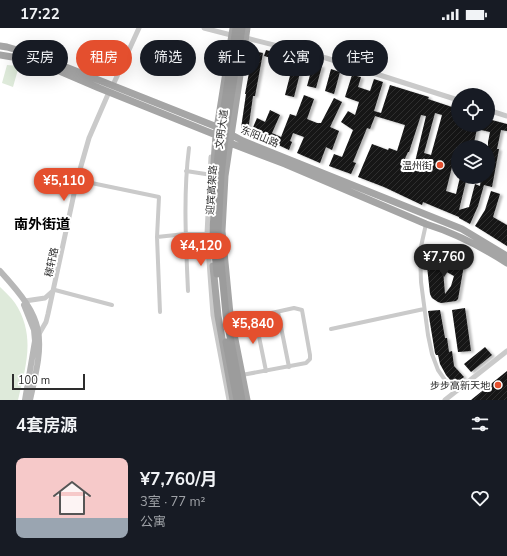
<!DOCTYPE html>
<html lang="zh">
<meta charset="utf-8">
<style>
:root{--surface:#171b24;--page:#20242c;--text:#f1f3f6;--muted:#9ea1a6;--line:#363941;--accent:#e44f2e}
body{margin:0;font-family:"Nunito Sans","Noto Sans SC",sans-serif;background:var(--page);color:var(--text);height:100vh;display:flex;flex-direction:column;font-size:15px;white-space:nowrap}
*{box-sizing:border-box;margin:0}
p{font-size:13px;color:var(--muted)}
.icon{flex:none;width:22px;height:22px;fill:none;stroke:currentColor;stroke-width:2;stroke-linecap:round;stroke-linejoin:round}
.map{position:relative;height:372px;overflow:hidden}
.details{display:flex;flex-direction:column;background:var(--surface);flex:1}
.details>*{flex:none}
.top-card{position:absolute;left:12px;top:12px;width:483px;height:36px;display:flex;gap:8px}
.buttons{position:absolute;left:451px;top:60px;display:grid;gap:8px}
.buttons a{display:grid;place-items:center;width:44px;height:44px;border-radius:50%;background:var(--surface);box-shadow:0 4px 16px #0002;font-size:20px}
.scale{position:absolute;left:12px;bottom:10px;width:73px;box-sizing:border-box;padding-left:4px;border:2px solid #2d2d2d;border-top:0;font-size:11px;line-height:14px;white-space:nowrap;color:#2d2d2d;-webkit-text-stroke:3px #fff;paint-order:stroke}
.price{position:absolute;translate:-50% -34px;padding:0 9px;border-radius:14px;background:var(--accent);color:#fff;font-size:13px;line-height:26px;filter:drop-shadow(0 1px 2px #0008)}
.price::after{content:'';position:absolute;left:50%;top:24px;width:12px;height:9px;margin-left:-6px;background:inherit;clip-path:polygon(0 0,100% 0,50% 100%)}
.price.active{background:#222;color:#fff}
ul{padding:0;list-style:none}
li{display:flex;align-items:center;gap:12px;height:100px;padding:0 16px}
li+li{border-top:1px solid var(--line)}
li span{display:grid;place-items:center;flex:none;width:112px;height:80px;border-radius:8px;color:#555}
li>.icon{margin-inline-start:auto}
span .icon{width:48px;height:48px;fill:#fffc;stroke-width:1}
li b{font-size:17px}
h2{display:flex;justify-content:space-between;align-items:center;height:48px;padding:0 16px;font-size:17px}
.tag{padding:0 14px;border-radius:18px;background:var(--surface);box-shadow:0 4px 16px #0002;font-size:14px;line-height:36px}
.tag.active{background:var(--accent);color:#fff}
.status{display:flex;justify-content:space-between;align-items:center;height:28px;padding:0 20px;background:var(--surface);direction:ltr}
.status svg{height:11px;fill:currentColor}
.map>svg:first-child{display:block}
.green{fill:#deeada}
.building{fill:url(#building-hatch);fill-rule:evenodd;filter:url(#shadow)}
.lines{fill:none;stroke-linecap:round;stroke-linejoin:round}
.minor{stroke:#cacaca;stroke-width:4}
.tertiary{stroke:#cacaca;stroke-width:5}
.secondary{stroke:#b7b7b7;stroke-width:6}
.primary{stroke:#a5a5a5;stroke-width:7}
.trunk-bridge{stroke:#9c9c9c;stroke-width:7}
.poi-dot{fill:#e44f2e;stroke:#fff;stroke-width:1.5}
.labels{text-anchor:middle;stroke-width:4;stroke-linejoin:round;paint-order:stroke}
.street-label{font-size:10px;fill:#2d2d2d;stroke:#fff}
.poi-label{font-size:10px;fill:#2d2d2d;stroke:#fff;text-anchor:end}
.district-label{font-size:14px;font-weight:bold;fill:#000;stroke:#fff}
</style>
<div class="status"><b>17:22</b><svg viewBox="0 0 49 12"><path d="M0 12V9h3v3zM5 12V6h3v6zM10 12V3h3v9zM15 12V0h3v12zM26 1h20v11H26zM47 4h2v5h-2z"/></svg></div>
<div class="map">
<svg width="507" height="372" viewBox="0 0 507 372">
<defs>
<pattern id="building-hatch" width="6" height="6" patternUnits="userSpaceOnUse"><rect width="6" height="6" fill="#141414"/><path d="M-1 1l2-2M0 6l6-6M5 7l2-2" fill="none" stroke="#2e2e2e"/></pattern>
<filter id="shadow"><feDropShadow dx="3" dy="1.5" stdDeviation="1" flood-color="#0004"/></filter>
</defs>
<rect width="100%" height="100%" fill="#fff"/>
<path class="green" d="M7 37 19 38 13 59 2 55Z
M0 259C5 264 11 269 15 275 36 307 26 338 18 372H0Z"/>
<path class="building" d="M266 22 290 28V29L303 33 294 69 285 67 293 36 264 28Z
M253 23 263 25 255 68H253L248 103 241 100 246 66H245Z
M313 36 322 38 316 60 307 58Z
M331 41 340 44 334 66 325 63Z
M352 47 361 49 358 59 370 63 374 51 383 54 374 83 381 85 390 57 429 69 428 71 458 81V97H488V91L507 96V103L501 102 497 121H499L492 159 484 157 478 178 470 196 459 190V189L423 174 422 177 384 159 358 149 372 116 388 122 389 120 397 123 405 97 375 88 370 101 367 100 353 134 356 135 351 146 329 138 334 126 342 129 353 102 341 94 348 83 355 87 359 74 345 69ZM435 85 442 87 431 127 424 125ZM421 87 426 88 414 138 403 135 408 124H409ZM477 101 490 104 488 114V149H481L480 158 475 156 469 179 459 182 467 149H460L456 166 446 163 457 119H473Z
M304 67 314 71 307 91 317 95H321L334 70 342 74 330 99 339 103 332 122 326 119 320 135 297 125 304 109 293 105 290 113 292 114 289 122 251 104 257 90 265 94 270 82 280 87 272 105 281 109 290 86 296 88Z
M491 163 500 166 493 189 507 197V218L475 198 485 182Z
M432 225H436L463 238V243L458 271 456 273 441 275 438 274 432 270 430 266 426 229ZM443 242 454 248 451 258 445 266Z
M465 280 471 323 458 324 452 282Z
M440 282 445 310H447L449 324 452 323 454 338 464 349 458 354H452L446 347 440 336 438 327H436L435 325 428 283Z
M485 319 492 327 471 344 464 336Z
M507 343V372H471Z"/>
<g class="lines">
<path class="minor" d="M186 143 212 147
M77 152 159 169 157 209 160 284
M426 196 420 223 421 254 428 307 432 326 438 342 445 352 457 362
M157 209 185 206H209
M55 262 112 277
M188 263C186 216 183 167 189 120
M278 284 289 339
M255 289 266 343
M231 294 294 280 302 282 310 327V331L306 335 242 347
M331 301 424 281"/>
<path class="tertiary" d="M204 0 231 7
M246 10 326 30 458 72
M113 57 139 0
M488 82 507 88
M211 129 207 206 213 287 229 372
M25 273 45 270 54 262
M37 306H39L46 294 48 286 77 152 89 110 109 64
M445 372 507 323"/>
<path class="secondary" d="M0 243C46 293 45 307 30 372
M24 277 34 302 35 313 25 372"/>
<path class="primary" d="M0 18 7 19 38 28 217 99 243 113 462 201 507 228
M0 27 36 33 99 60 216 107 230 115 285 136 426 196C455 205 482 219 507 235
M211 176 216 107 233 0
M213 238 218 288 233 372
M247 372 230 286 222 203 225 148 247 0"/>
<path class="trunk-bridge" d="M217 246 213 203 216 147 221 99 236 0
M226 314 237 372
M242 372 226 287 218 203 221 148 226 100 242 0"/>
</g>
<g class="poi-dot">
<circle cx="440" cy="137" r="4"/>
<circle cx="498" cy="357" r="4"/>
</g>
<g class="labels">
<g class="street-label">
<text transform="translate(221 101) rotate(-82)" y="4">文明大道</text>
<text transform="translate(260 108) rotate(22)" y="4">东阳山路</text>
<text transform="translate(211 162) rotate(-86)" y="4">迎宾高架路</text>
<text transform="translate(51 234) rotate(-78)" y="4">稼轩路</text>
</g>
<g class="poi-label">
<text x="432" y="141">温州街</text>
<text x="490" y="361">步步高新天地</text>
</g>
<g class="district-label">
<text x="42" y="201">南外街道</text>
</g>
</g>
</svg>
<div class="buttons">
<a><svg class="icon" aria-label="locate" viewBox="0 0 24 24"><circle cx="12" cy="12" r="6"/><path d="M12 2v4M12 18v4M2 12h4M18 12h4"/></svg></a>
<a><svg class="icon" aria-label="layers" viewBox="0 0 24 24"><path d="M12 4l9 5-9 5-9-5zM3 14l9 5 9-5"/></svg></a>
</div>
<div class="scale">100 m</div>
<b class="price" style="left:64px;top:174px">¥5,110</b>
<b class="price" style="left:201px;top:239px">¥4,120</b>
<b class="price active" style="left:444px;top:250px">¥7,760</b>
<b class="price" style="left:253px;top:317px">¥5,840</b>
<div class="top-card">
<a class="tag">买房</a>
<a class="tag active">租房</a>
<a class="tag">筛选</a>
<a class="tag">新上</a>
<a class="tag">公寓</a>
<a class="tag">住宅</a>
</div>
</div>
<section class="details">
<h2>4套房源<svg class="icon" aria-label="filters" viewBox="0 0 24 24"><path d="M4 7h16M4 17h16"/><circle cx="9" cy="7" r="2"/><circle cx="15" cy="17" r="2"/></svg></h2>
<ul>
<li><span style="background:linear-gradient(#f6c9c9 75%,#9aa5b1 0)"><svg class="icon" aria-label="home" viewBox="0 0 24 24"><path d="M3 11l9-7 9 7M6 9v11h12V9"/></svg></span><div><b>¥7,760/月</b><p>3室 · 77 m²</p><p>公寓</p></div><svg class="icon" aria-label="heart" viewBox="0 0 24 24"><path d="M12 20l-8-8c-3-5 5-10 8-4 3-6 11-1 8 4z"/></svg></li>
</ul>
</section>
